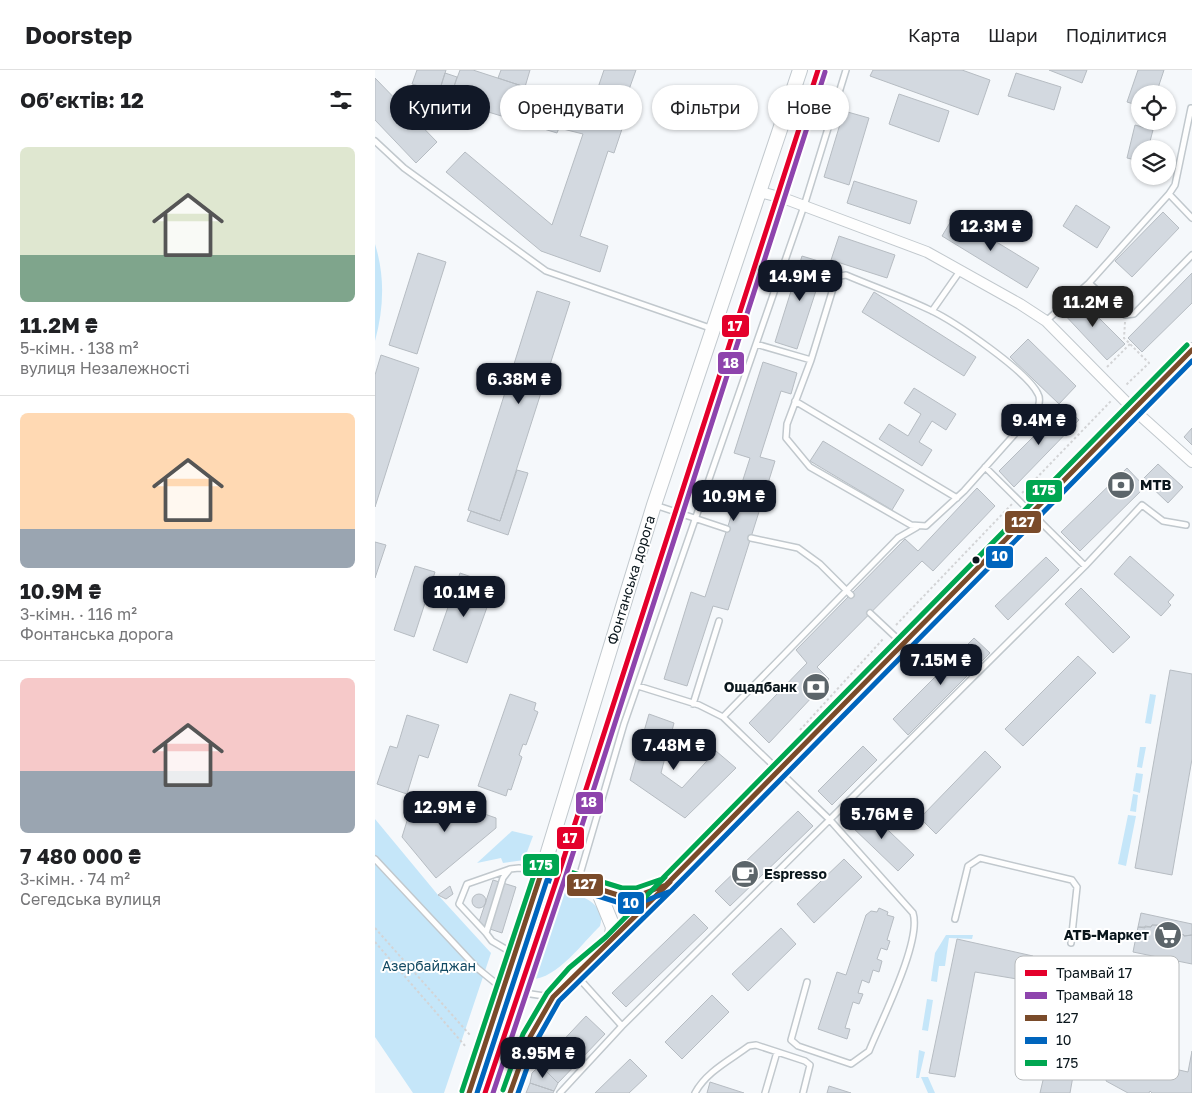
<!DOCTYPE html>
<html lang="uk">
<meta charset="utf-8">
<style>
:root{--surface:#fff;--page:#f6f6f6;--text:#202124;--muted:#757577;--line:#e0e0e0;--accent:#111827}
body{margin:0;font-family:"Golos Text",sans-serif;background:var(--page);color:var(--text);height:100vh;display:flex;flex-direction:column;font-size:19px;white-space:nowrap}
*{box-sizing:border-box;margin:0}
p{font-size:16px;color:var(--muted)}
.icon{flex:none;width:28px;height:28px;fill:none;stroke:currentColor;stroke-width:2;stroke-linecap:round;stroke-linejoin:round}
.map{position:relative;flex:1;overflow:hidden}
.details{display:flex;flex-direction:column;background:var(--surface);width:375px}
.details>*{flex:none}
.hud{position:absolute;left:15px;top:15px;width:475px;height:45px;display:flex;gap:10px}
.fabs{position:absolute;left:756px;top:15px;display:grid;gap:10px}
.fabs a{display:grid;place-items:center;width:45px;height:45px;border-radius:50%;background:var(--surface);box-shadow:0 1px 4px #0004;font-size:25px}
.price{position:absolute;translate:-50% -42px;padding:0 11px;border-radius:10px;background:var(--accent);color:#fff;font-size:16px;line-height:32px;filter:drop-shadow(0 1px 2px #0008)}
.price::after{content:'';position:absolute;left:50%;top:30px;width:15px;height:11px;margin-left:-8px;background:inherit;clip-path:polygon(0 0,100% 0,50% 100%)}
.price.on{background:#222;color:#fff}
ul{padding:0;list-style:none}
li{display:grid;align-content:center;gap:10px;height:265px;padding:0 20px}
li+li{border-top:1px solid var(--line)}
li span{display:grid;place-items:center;height:155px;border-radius:8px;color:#555}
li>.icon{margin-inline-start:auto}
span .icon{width:90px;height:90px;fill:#fffc;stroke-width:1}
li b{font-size:21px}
h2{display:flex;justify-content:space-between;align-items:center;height:60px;padding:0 20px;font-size:21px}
.pill{padding:0 18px;border-radius:22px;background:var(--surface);box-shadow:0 1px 4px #0004;font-size:18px;line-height:45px}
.pill.on{background:var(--accent);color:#fff}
header{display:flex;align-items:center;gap:30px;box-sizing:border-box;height:70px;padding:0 25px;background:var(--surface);border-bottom:1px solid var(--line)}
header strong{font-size:24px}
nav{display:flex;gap:28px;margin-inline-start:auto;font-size:18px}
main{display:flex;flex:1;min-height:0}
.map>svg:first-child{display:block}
.green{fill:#c5e6f9}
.building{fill:#d3d9e0;stroke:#b6bcc2}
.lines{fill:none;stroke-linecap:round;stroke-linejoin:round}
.lane-casing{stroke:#c1c8cd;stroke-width:8}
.street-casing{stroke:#c1c8cd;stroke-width:12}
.secondary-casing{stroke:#c1c8cd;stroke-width:16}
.path{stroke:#d3d4d6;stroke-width:2;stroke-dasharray:2.5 2.5;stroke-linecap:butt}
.lane{stroke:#fefefe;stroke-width:5}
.street{stroke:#fefefe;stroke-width:10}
.secondary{stroke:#fefefe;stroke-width:14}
.bus-1-casing{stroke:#fff;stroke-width:9}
.bus-2-casing{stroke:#fff;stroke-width:9}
.bus-3-casing{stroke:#fff;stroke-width:9}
.bus-1{stroke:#7a4b2a;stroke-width:5}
.bus-2{stroke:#0065bd;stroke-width:5}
.bus-3{stroke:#00a651;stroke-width:5}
.tram-1-casing{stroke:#fff;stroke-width:9}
.tram-2-casing{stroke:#fff;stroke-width:9}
.tram-1{stroke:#e4002b;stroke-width:5}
.tram-2{stroke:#8e44ad;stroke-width:5}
.bus-dot{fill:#0a161c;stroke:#fff;stroke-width:2}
.labels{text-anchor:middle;stroke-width:4;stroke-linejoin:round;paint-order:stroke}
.poi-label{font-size:14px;font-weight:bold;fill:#0a161c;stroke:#fff;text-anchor:start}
.street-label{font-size:14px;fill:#0a161c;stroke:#fff}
.park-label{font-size:14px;fill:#134a63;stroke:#fff}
.key{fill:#fff;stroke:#b6b9bb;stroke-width:1}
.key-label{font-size:14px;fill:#0a161c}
.line-badge{stroke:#fff;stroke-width:2}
.badge-label{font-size:14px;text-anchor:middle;font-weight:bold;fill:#fff}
</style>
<header>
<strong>Doorstep</strong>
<nav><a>Карта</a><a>Шари</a><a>Поділитися</a></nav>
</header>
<main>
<section class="details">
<h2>Об’єктів: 12<svg class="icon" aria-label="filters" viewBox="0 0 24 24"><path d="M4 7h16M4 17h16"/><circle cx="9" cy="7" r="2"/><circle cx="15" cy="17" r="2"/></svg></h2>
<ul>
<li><span style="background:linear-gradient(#dfe7d0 70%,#7fa58c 0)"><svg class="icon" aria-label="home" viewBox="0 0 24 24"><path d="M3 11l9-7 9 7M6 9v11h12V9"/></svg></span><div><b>11.2M ₴</b><p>5-кімн. · 138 m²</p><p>вулиця Незалежності</p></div></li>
<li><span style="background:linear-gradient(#ffd9b3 75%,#9aa5b1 0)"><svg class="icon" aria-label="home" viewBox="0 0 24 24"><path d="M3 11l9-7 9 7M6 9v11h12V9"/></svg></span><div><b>10.9M ₴</b><p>3-кімн. · 116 m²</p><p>Фонтанська дорога</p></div></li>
<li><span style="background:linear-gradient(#f6c9c9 60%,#9aa5b1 0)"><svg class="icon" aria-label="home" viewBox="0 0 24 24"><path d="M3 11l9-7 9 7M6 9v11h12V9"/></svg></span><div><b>7 480 000 ₴</b><p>3-кімн. · 74 m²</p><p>Сегедська вулиця</p></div></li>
</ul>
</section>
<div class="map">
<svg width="817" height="1023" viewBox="0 0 817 1023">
<rect width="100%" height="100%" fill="#f5f8fb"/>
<path class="green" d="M0 174C10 206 9 238 0 271Z
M775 624 781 625 776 654 770 653Z
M765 677H771L767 698 762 697Z
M761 703 768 704 765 723 758 721Z
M758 724 763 725 761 742 755 741Z
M753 745 761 746 751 796 743 794Z
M0 749 63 825 116 883 69 1023H38L0 967Z
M137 761 158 766 149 790 128 793 126 788 102 793Z
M186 822C203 823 232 833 225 856 206 874 173 922 144 906L142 899C149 874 154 826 186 822Z
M571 865H598L597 869 574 868 570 896H564L562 912 556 911 560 883Z
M552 929 558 930 553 961 547 960Z
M544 980 550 982 544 1008H541Z
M546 1007H553L560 1023H553Z"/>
<path class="building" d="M42 0H71L64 22 37 14Z
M85 0H98L193 31 191 37 214 44 229 0H261L247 39 253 41 239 83 233 81 205 166 233 176 225 202 166 181 71 102 90 82 177 155 208 64 184 58 182 63 74 30Z
M126 0H155L150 17 123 8Z
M498 0H587L615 10 603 45 495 6Z
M674 0H712L707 13Z
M763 0H789L781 24H765V36L752 32Z
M70 3 82 7 76 26 64 22Z
M641 3 686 17 679 40 633 26Z
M0 8 62 72 41 93 0 50Z
M524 24 574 41 564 72 514 54Z
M469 41 494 48 474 115 449 107Z
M760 55 778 60 773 79H765V91L752 88Z
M479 111 542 131 535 154 472 133Z
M701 135 735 157 722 178 688 156Z
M788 142 804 158 757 207 740 191Z
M579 146 664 198 652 218 567 166Z
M464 166 520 185 512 208 456 190Z
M43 183 71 192 42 284 14 275Z
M427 186 450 193 422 279 400 272Z
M817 203V233L767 282 753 268Z
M162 221 195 232 125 451 93 440Z
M499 222 601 287 589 306 487 242Z
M702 226 750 274 732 290 687 242Z
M653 269 701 316 684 334 635 287Z
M6 285 44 298 0 437V305Z
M388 292 422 303 416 324 406 321 385 387 400 391 353 540 338 536 312 616 289 609 316 522 330 527 375 388 359 383Z
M539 318 581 344 571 360 557 351 544 372 557 380 547 396 504 369 514 354 533 366 546 344 529 333Z
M689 336 704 350 639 417 624 401Z
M817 358V375L809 367Z
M448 371 529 420 517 440 435 391Z
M783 394 808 417 793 433 768 409Z
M752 398 770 417 705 481 686 462Z
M142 400 153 403 133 465 92 451 96 441 125 451Z
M602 418 620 436 558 501 547 491 442 597 454 609 394 673 374 653 432 593 421 580 530 469 543 481Z
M0 472 11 475 0 508Z
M755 486 799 525 793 532 796 535 786 546 739 504Z
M671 487 684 500 633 550 620 536Z
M40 496 60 502 39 567 19 560Z
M85 503 120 515 92 593 58 580Z
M706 518 755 567 738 583 690 534Z
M599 568 615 583 533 665 518 649Z
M703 586 721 603 648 676 630 659Z
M795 600 817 604V689L797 805 760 798Z
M135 624 161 633 159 640 163 642 151 675 148 674 144 685 147 687 136 720 133 719 131 726 103 716Z
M274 644 299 653 286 703 307 718 341 681 361 698 310 748 255 710Z
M32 645 64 655 53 688 44 685 32 724 2 714 15 676 22 678Z
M488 676 502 690 457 735 443 721Z
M610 681 626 697 561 764 545 748Z
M58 726 121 748V758L61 808 27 767 36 738 52 744Z
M491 739 539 785 523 801 475 755Z
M423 741 438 756 355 836 340 821Z
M469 789 487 807 439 853 422 834Z
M118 810 141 817 127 863 103 855Z
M75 816 78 824 71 829 63 825Z
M97 831a7 7 0 1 1 14 0a7 7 0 1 1-14 0Z
M504 838 513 842 512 845 519 847 512 870 515 871 512 880 506 878 502 889 507 891 504 902 498 900 494 913 487 910 483 923 488 924 484 934 478 932 470 958 475 959 472 969 443 959 462 902 471 905 491 845 496 841 502 842Z
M766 843 817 854V865L809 866V865L803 863V861L790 855H777L776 857 770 856V858L763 857Z
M319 844 333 858 251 937 237 923Z
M777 855 792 856 803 861V863L809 865V866L817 865V894L758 882 763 857H776Z
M406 858 421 874 373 921 357 904Z
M582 869 658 886 707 955 695 1023H665L679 963 642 909 600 902 580 1007 554 1003Z
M337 925 354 942 307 989 290 972Z
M211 946 230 964 183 1013 165 995Z
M817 981V1023H777L775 1021 774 1023H753L731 1011 737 985 813 1002Z
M255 989 272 1006 254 1023H220Z
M165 995 183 1013 179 1021 155 1013 157 1003Z
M335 1012 369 1023H332Z
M155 1013 179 1021 178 1023H151Z
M454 1016 476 1023H452Z"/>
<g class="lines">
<g class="lane-casing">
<path id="lane" d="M0 71 29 98 171 201 338 259
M794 124 817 148
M471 205C499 217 528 227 555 240 579 251 653 302 663 324 666 329 664 333 663 338L589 421 551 456 536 455 435 397 411 368 412 354 436 290 460 212 465 206Z
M714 213 745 241 750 245 759 244 817 185
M557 241 585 201
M671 251 714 213 794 124 800 115 816 38
M381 274 436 290
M420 331 582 428
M610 397 710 496
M280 435 352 459
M376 468 423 478 445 494 476 525
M495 543 527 573
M263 616 324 635 348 647 454 749 538 843C547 871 506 951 494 981L476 994 423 976 416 970 432 912
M318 634 344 551
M348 647 523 468 542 457
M0 789 102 898 129 920 176 927
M203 811 249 654 429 136 471 0
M580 849 593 796 605 788 697 810 702 817 696 873
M111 863 84 834 92 814 135 799
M139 884 117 871 111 863 128 808 135 799 144 798 167 801
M201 905 247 956 710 496 767 435 788 451 811 455
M185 1023 247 956
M320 1023C331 1002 355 990 374 976L381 975 430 991 435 995 428 1023
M390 1023 402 982"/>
</g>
<g class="street-casing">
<path id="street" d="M385 122 408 128 552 182 645 234 671 251 758 339 817 392"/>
</g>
<g class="secondary-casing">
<path id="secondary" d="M167 801 246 826H262L289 816
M222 818 238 857 236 872
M94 1023 170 792 279 435 425 0
M135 1023C147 990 158 957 178 928 193 906 217 889 236 872L817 280"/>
</g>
<path class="path" d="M750 252 749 268 774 293 751 315
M732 297 755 274
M647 423 736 331
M521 555 637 434
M425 660 509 568
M0 858 95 965
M0 872 91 977"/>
<use href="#lane" class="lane"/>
<use href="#street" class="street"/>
<use href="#secondary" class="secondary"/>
<g class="bus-1-casing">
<path id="bus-1" d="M94 1023 167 801 246 826H262L291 815 817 280
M135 1023 155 967 178 927 295 812"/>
</g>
<g class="bus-2-casing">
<path id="bus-2" d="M102 1023 172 810 245 833H264L296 821 817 291
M143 1023 162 970 184 931 300 817"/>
</g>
<g class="bus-3-casing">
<path id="bus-3" d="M128 1020 148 964 172 923 194 898 231 867 290 807
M87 1021 162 796 169 794 247 818H261L287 809 812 275"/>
</g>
<use href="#bus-1" class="bus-1"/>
<use href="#bus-2" class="bus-2"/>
<use href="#bus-3" class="bus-3"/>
<g class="tram-1-casing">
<path id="tram-1" d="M110 1023 183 806 443 0"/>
</g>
<g class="tram-2-casing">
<path id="tram-2" d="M118 1023 190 808 450 2"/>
</g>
<use href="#tram-1" class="tram-1"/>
<use href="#tram-2" class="tram-2"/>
</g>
<defs>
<g id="bank-disc" transform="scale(1.4375)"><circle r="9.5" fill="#5c656a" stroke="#fff"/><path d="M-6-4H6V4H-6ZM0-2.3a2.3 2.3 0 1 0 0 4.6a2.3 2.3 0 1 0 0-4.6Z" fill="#fff"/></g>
<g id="cafe-disc" transform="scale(1.4375)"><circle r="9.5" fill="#5c656a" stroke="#fff"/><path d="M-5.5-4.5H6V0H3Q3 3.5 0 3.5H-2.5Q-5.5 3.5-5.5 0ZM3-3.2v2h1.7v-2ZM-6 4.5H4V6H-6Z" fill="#fff"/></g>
<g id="supermarket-disc" transform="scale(1.4375)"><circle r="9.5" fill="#5c656a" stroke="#fff"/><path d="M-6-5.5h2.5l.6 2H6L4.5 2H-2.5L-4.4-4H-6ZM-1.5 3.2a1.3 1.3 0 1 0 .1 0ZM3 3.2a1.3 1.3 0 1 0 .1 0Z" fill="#fff"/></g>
</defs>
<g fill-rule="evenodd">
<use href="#bank-disc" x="746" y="415"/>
<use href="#bank-disc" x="441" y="617"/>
<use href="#cafe-disc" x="370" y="804"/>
<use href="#supermarket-disc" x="793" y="865"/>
</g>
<circle class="bus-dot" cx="601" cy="490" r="4.5"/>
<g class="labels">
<g class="poi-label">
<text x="765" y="420">МТВ</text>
<text x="422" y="622" text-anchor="end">Ощадбанк</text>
<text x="389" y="809">Espresso</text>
<text x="774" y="870" text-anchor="end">АТБ-Маркет</text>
</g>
<g class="street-label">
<text transform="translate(256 510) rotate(-73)" y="5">Фонтанська дорога</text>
</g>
<g class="park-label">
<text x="54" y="901">Азербайджан</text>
</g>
</g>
<rect x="640" y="886" width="164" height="124" rx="8" class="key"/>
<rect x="650" y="900" width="22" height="6" fill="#e4002b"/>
<rect x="650" y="922" width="22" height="7" fill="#8e44ad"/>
<rect x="650" y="945" width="22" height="6" fill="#7a4b2a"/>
<rect x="650" y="967" width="22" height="7" fill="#0065bd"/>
<rect x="650" y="990" width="22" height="6" fill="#00a651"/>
<g class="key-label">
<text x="681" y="908">Трамвай 17</text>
<text x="681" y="930">Трамвай 18</text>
<text x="681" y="953">127</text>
<text x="681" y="975">10</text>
<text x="681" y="998">175</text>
</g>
<g class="line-badge">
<rect x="346" y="244" width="29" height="24" rx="5" fill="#e4002b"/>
<rect x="342" y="281" width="28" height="24" rx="5" fill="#8e44ad"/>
<rect x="650" y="409" width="38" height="24" rx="5" fill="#00a651"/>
<rect x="629" y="440" width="38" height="24" rx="5" fill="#7a4b2a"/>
<rect x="610" y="475" width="29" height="24" rx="5" fill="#0065bd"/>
<rect x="200" y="721" width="29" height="24" rx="5" fill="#8e44ad"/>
<rect x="181" y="756" width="29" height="24" rx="5" fill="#e4002b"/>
<rect x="147" y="783" width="38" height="24" rx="5" fill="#00a651"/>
<rect x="191" y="803" width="38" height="24" rx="5" fill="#7a4b2a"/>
<rect x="242" y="821" width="28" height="24" rx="5" fill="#0065bd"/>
</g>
<g class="badge-label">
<text x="360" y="261">17</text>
<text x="356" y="298">18</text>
<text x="669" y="425">175</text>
<text x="648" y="457">127</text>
<text x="625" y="491">10</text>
<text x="214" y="737">18</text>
<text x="195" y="773">17</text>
<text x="166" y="800">175</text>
<text x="210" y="819">127</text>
<text x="256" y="838">10</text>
</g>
</svg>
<div class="fabs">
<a><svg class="icon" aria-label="locate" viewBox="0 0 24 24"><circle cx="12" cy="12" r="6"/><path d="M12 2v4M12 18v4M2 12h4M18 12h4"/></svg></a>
<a><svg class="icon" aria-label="layers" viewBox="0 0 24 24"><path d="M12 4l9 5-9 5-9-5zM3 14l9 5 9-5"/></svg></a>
</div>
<b class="price" style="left:616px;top:182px">12.3M ₴</b>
<b class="price" style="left:425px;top:232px">14.9M ₴</b>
<b class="price on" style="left:718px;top:258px">11.2M ₴</b>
<b class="price" style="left:144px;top:335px">6.38M ₴</b>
<b class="price" style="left:664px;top:376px">9.4M ₴</b>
<b class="price" style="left:359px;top:452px">10.9M ₴</b>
<b class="price" style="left:89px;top:548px">10.1M ₴</b>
<b class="price" style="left:566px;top:616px">7.15M ₴</b>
<b class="price" style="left:299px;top:701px">7.48M ₴</b>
<b class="price" style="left:70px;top:763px">12.9M ₴</b>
<b class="price" style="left:507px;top:770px">5.76M ₴</b>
<b class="price" style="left:168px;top:1009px">8.95M ₴</b>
<div class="hud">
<a class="pill on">Купити</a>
<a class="pill">Орендувати</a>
<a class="pill">Фільтри</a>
<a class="pill">Нове</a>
</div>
</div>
</main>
